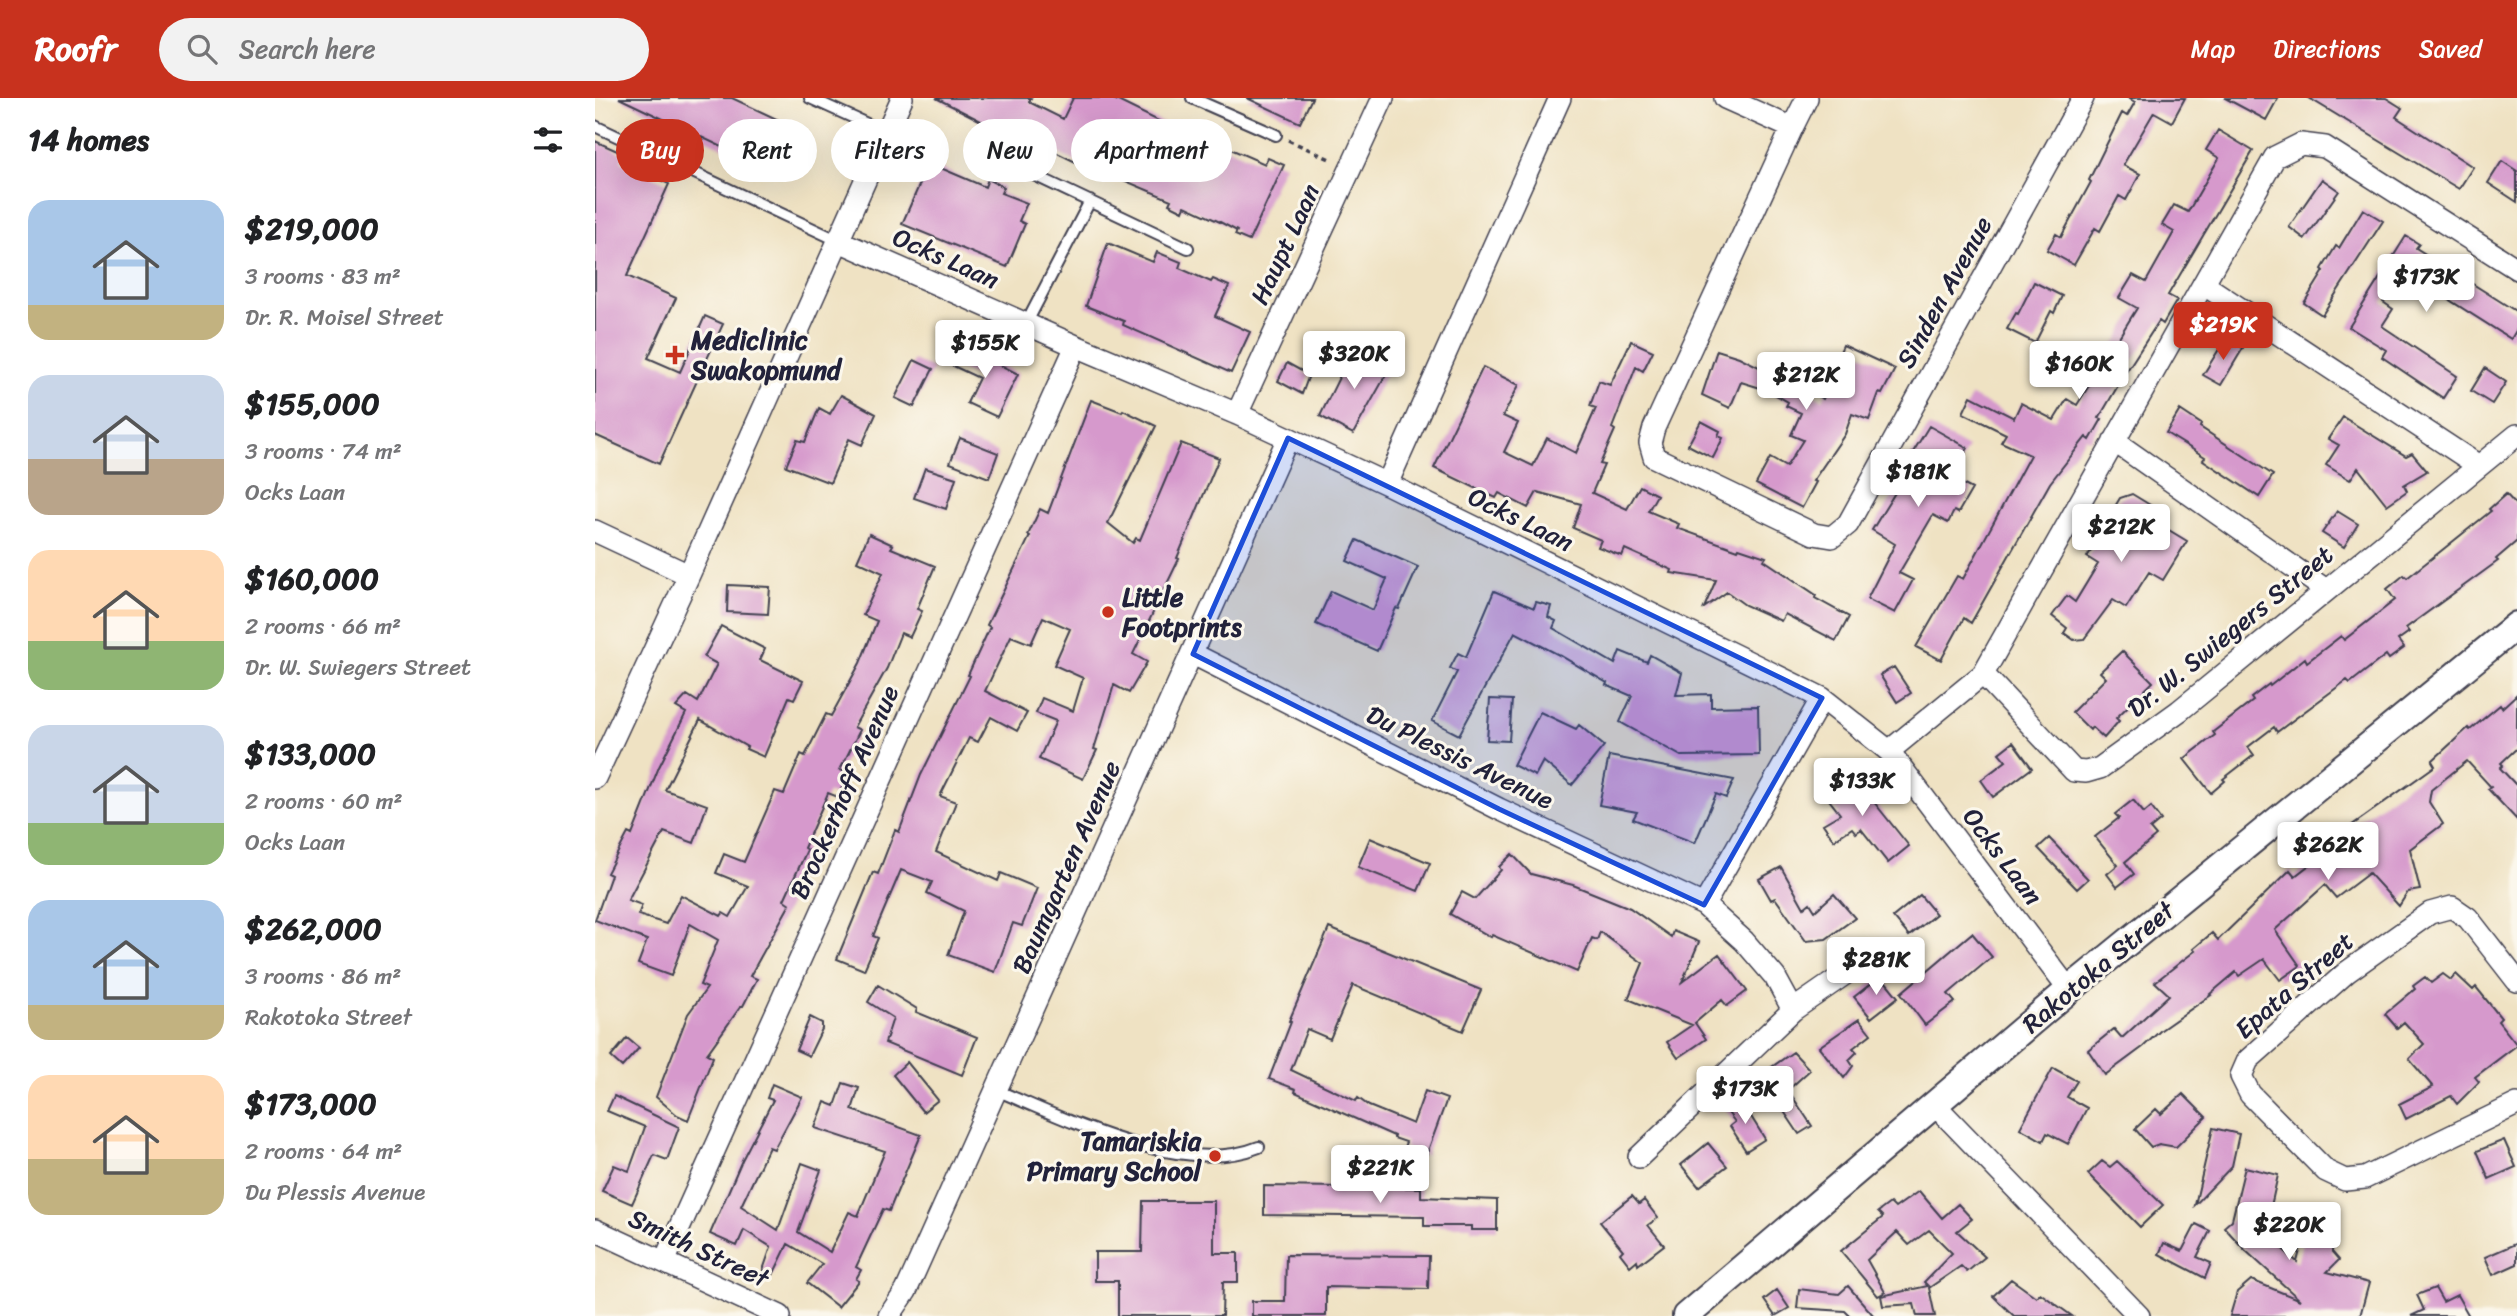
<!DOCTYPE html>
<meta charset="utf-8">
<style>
:root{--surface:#fff;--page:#f2f2f2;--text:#202124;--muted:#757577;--accent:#c8321e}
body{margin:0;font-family:Sriracha,sans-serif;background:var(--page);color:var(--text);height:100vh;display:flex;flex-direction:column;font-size:26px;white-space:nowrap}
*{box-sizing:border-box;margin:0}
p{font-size:23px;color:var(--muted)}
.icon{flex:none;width:38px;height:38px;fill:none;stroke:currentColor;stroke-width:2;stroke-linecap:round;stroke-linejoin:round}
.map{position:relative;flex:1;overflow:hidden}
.details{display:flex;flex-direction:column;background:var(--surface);width:595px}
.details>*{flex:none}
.banner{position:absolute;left:21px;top:21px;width:665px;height:63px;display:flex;gap:14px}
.price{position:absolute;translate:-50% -60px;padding:0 16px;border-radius:7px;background:#fff;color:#222;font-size:23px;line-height:46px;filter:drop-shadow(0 2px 4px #0008)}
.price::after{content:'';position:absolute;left:50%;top:42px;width:21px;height:16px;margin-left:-10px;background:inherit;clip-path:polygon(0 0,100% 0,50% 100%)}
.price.active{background:var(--accent);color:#fff}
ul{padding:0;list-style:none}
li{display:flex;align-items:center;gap:21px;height:175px;padding:0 28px}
li span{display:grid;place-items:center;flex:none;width:196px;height:140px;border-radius:21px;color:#555}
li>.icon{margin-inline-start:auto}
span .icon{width:84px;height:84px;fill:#fffc;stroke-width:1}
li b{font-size:30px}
h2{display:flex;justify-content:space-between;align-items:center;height:84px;padding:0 28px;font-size:30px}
.chip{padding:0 24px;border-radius:32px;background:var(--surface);box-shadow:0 7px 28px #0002;font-size:24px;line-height:63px}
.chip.active{background:var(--accent);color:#fff}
header{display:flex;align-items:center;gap:42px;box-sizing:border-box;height:98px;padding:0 35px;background:var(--accent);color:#fff}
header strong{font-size:33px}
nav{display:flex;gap:38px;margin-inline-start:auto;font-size:24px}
.search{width:490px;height:63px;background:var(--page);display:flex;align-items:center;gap:18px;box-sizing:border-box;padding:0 24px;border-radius:38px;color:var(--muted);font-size:26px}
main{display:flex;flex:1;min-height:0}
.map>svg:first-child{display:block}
.building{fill:#d699cc}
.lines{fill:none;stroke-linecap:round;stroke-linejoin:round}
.service-casing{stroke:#413f4f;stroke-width:14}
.minor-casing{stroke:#413f4f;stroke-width:24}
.tertiary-casing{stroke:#413f4f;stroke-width:30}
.path{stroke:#413f4f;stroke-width:3.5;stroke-dasharray:5 5;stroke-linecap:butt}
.service{stroke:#fff;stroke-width:10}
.minor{stroke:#fff;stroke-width:21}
.tertiary{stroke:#fff;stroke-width:26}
.marked{fill:#1d4ed8;fill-opacity:0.2;stroke:#1d4ed8;stroke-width:5;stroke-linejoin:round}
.poi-dot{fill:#c8321e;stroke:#fbf7ec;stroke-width:2.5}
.labels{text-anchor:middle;stroke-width:6;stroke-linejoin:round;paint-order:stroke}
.street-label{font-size:26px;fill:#22223b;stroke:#fbf7ec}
.poi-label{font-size:26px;font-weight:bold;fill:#22223b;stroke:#fbf7ec;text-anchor:start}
</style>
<header>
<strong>Roofr</strong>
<div class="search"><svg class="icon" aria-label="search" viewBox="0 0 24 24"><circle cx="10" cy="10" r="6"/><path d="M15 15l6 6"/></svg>Search here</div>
<nav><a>Map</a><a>Directions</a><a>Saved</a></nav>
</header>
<main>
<section class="details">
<h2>14 homes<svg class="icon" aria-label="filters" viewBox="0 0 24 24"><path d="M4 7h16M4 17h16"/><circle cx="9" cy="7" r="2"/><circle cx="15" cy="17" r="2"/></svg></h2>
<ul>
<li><span style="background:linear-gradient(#a9c7e8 75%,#c2b280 0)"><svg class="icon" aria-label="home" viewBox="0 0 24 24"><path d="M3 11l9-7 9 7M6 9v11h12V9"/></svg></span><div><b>$219,000</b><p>3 rooms · 83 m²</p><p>Dr. R. Moisel Street</p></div></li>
<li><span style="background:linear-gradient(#c9d6e8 60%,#b9a48a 0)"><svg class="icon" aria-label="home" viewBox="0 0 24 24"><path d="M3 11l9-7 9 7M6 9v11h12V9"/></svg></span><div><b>$155,000</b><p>3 rooms · 74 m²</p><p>Ocks Laan</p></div></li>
<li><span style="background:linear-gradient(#ffd9b3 65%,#8fb573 0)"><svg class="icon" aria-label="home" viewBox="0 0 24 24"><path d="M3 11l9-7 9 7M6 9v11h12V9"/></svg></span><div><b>$160,000</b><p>2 rooms · 66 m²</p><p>Dr. W. Swiegers Street</p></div></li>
<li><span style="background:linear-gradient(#c9d6e8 70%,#8fb573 0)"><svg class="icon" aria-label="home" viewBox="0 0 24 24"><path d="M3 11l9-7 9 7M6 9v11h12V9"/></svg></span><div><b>$133,000</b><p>2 rooms · 60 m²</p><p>Ocks Laan</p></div></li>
<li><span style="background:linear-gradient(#a9c7e8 75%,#c2b280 0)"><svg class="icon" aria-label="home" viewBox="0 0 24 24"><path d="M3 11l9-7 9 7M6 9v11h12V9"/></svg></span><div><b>$262,000</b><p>3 rooms · 86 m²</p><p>Rakotoka Street</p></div></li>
<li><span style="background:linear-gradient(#ffd9b3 60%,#c2b280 0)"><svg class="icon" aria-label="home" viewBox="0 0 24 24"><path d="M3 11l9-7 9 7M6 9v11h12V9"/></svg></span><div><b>$173,000</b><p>2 rooms · 64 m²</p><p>Du Plessis Avenue</p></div></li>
</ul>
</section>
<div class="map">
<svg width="1922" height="1218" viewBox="0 0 1922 1218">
<rect width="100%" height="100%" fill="#fbf7ec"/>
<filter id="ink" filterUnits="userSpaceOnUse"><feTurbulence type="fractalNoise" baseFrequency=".0143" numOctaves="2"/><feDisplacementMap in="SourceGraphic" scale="14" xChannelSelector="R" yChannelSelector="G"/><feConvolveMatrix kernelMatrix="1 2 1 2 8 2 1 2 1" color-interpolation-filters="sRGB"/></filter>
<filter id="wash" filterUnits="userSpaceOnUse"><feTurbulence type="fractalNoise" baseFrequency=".00686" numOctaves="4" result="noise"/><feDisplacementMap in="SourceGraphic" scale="28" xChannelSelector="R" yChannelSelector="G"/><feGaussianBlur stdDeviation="1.57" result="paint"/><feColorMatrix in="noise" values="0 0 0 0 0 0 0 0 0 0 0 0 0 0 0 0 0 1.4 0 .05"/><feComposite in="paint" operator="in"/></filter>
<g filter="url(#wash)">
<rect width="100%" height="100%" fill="#efe2c3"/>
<g id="blocks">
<path class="building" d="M24 0H137L207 33 186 77Z
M341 0H436L434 4 468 21 478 0H517L606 44 613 30 628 37 624 46 670 66 673 60 689 67 654 143 640 137 642 133 625 124 590 108 588 113 574 106 576 102 500 70 499 73 438 43 435 48Z
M652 0H717L705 25Z
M1533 0H1590L1577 24 1559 14 1528 67 1545 76 1531 102 1524 98 1505 133 1500 130 1479 167 1452 152 1461 136 1466 139 1496 84 1494 82 1527 15 1532 18 1540 4Z
M1630 0H1683L1671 22Z
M1714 0H1791L1807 10 1801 19 1878 69 1864 91Z
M1623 32 1658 53 1573 197 1582 202 1568 226 1564 223 1531 274 1504 320 1507 321 1495 342 1491 339 1455 385 1376 525 1369 520 1346 562 1321 549 1362 478 1368 481 1435 357 1406 344 1411 336 1368 315 1376 298 1419 320 1426 305 1459 322 1472 301 1482 307 1542 210 1524 200 1538 177 1551 184 1579 134 1567 127 1579 107 1593 114 1624 60 1611 52Z
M0 43 29 56 26 64 74 86 32 178 81 200 53 260 85 274 110 218 128 226 64 366 0 337Z
M1907 63 1922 73V104L1893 85Z
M334 65 390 89 393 81 409 89 406 95 432 105 424 123 430 126 412 169 307 126Z
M1727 81 1744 93 1710 141 1694 129Z
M1768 111 1788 123 1727 217 1709 205 1729 173 1727 171 1741 148 1744 150Z
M1811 138 1824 146 1821 150 1922 214V231L1916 241 1807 172 1788 204 1798 211 1787 228 1862 278 1848 300 1787 259 1791 252 1754 229Z
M513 145 558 164 562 154 586 164 584 170 616 184 618 181 634 188 620 218 655 234 636 275 528 227 529 223 491 208Z
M1439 184 1467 198 1459 215 1456 213 1440 245 1412 231 1421 215 1423 216Z
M1631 240 1648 250 1626 287 1608 277Z
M1036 243 1058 253 1048 273 1041 269 1017 330 1020 332 1005 366 1009 367 997 395 1032 411 1045 388 1062 397 1053 413 1084 426 1082 430 1143 452 1144 450 1171 459 1169 462 1221 497 1220 500 1254 519 1241 543 1190 516 1186 523 1150 507 1132 494 1109 510 1121 482 1076 475 1077 472 1030 451 1027 458 1003 449 1006 442 978 430 986 406 942 394 933 410 904 395 901 400 839 370 888 269 924 287 908 318 923 325 909 354 938 368 952 340 981 355 1001 310 995 308 1004 283 1015 287Z
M364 246 423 276 402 319 372 305 384 280 354 266Z
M1248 247 1300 271 1287 296 1284 295 1274 322 1257 316 1250 336 1218 383 1221 384 1207 410 1161 386 1175 360 1191 369 1208 342 1196 337 1206 315 1191 308 1193 304 1172 292 1146 284 1135 310 1107 297 1122 252 1144 259 1228 301 1240 274 1237 272Z
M758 251 795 270 758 336 725 318Z
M319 262 338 271 319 309 300 300Z
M692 265 714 277 707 296 683 283Z
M1890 270 1911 284 1897 306 1876 293Z
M246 297 281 316 267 347 254 341 235 385 191 368 202 342 210 344 224 310 235 316Z
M496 302 527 314 528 312 561 328 513 425 538 445 541 440 545 442 586 345 624 360 582 460 584 461 538 556 552 564 534 595 519 587 499 651 502 652 488 681 444 661 461 623 441 615 447 600 478 613 488 580 459 567 475 531 448 519 436 546 416 538 390 593 432 615 422 633 396 619 383 644 374 640 345 698 361 704 341 754 403 783 406 775 442 790 427 828 418 825 400 874 353 857 369 813 332 795 337 784 306 772 278 838 283 840 269 872 242 861 278 774 283 776 300 732 304 734 326 677 375 578 373 577 395 529 392 527 435 438 433 437 445 411 453 415Z
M1585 312 1606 326 1605 329 1678 377 1664 399 1608 362 1610 359 1571 335Z
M1748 319 1811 358 1817 355 1832 373 1809 387 1812 393 1792 407 1763 370 1755 382 1731 367 1744 347 1733 341Z
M1106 323 1125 333 1123 338 1128 340 1118 360 1093 347Z
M1334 328 1373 350 1356 380 1377 391 1363 415 1359 413 1353 425 1338 417 1304 475 1318 482 1300 515 1272 501 1300 446 1277 432 1301 393 1296 390Z
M365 340 403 355 394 380 355 365Z
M330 370 361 380 351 411 319 400Z
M1537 396 1560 410 1554 420 1592 443 1568 482 1554 474 1531 510 1518 502 1489 541 1479 542 1469 535 1472 530 1457 518 1472 498 1480 504 1503 466 1492 459 1510 432 1507 430 1525 400Z
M1911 396 1922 408V443L1901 461 1903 463 1811 530 1814 534 1803 542 1809 550 1794 561 1791 557 1755 585 1752 582 1682 634 1679 629 1653 649 1659 657 1628 681 1630 683 1616 695 1589 661 1620 637 1618 634 1658 603 1656 600 1674 586 1675 588 1710 560 1712 564 1746 538 1749 542 1800 502 1792 491 1809 477 1812 480 1846 453 1896 413 1894 411Z
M1742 413 1763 426 1749 449 1727 435Z
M274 436 298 447 296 450 340 468 322 511 327 513 315 539 306 535 292 570 259 629 265 632 245 672 253 675 243 699 233 695 209 750 212 752 189 802 195 806 155 878 162 881 148 908H146L112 956 118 959 93 1022 82 1017 61 999 93 916 112 890 105 887 123 842 95 826 76 878 43 866 52 842 0 822 16 777 12 775 33 735 37 737 64 669 91 615 81 609 92 597 103 604 122 566 109 559 126 528 170 551 165 562 208 583 199 601 194 599 169 659 151 651 152 649 105 622 70 692 112 707 99 745 69 734 33 802 47 807 43 817 71 826 86 797 126 818 128 815 135 819 153 788 121 775 129 756 149 764 180 693 189 696 206 656 210 658 231 616 236 618 265 565 282 523 268 517 288 475 262 463Z
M762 442 823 469 804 511 801 510 782 553 721 526 736 493 778 512 792 481 752 463Z
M133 487 175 489 173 516 132 514Z
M899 493 939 510 941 504 956 508 953 519 961 523 958 530 1020 566 1025 553 1052 564 1055 557 1087 575 1081 597 1116 596V609L1163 608 1164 657 1086 658 1025 624 1037 598 1011 587 1012 585 966 558 920 534 864 637 837 623 862 574 855 570 863 555 871 559Z
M1527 553 1558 584 1521 620 1524 623 1509 640 1497 629 1495 632 1477 614 1511 580 1505 574Z
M1299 569 1316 595 1302 604 1285 577Z
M1922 596V650L1906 665 1908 667 1905 670 1922 688V722L1893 691 1896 689 1872 663 1836 692 1834 704 1848 726 1815 751 1825 792 1813 794 1804 808 1774 775 1741 800 1730 787 1680 832 1705 868 1685 882 1669 861 1644 878 1641 874 1615 896 1616 897 1566 932 1548 949 1510 977 1493 952 1519 931 1527 940 1574 897 1560 884 1600 853 1598 851 1617 835 1623 842 1695 772 1700 778 1753 737 1749 733 1840 668 1837 663 1873 630 1875 632 1905 607 1907 610Z
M895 601 917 602 914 643 892 642Z
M945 614 981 631 984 627 1009 648 977 687 948 663 940 678 918 667Z
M1418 644 1437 670 1398 699 1386 682 1411 663 1404 655Z
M1014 658 1139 682 1131 700 1121 696 1100 745 1038 721 1042 714 1004 707Z
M1255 674 1314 748 1293 765 1266 731 1261 735 1257 730 1239 742 1228 726 1245 716 1228 694Z
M1538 702 1549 715 1556 709 1566 722 1555 731 1561 738 1530 764 1539 776 1522 789 1512 776 1523 767 1500 739 1524 720 1520 716Z
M775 740 835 765 823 793 763 769Z
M1454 740 1493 781 1482 791 1443 750Z
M917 756 936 776 978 787 1035 810 1076 839 1078 833 1104 844 1087 884 1124 856 1152 893 1132 908 1127 902 1100 925 1111 941 1083 960 1072 944 1097 927 1033 901 1048 865 1005 834 1002 842 997 840 982 874 897 837 896 839 855 816 867 794 880 801 906 772 904 769Z
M1186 769 1209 810 1215 805 1220 813 1239 796 1260 820 1231 841 1211 843 1180 800 1176 802 1164 781Z
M1325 797 1341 816 1314 838 1298 819Z
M734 830 886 892 868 933 758 887 735 941 712 931 696 972 761 1003 763 1000 774 1008 818 1026 830 993 852 1001 831 1058 809 1049 811 1044 799 1040V1038L700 994 701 991 674 981 696 924 694 923Z
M1377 835 1397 859 1353 896 1360 904 1330 927 1306 895Z
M1848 876 1856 882 1861 876 1878 892 1881 889 1906 920 1903 923 1922 947 1880 979 1884 984 1862 1006 1856 998 1811 1021 1804 1006 1838 989 1814 961 1829 946 1809 924 1802 930 1790 916 1820 891 1818 888 1830 879 1836 885Z
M1286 878 1303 899 1276 920 1259 899Z
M283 887 322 911 321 914 382 939 367 977 290 945 298 920 273 904Z
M215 919 227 925V931L214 958 201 952Z
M1264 921 1276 936 1258 950 1262 954 1254 962 1258 968 1249 980 1224 949Z
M32 940 44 950 27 969 16 959Z
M1198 954 1215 972 1193 992 1217 1028 1204 1036 1170 985 1180 978 1174 971Z
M312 964 343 1002 328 1014 298 977Z
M1458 970 1482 983 1472 999 1492 1010 1473 1046 1452 1035 1448 1043 1425 1030Z
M248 985 264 990 257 1012 326 1037 294 1113 288 1111 261 1169 266 1172 261 1181 264 1183 243 1209 212 1185 227 1166 193 1146 178 1177 168 1172 176 1149 149 1132 142 1148 115 1136 147 1062 178 1002 172 1000 177 986 207 999 179 1051 174 1049 146 1108 183 1132 207 1065 226 1072 203 1134 235 1154 254 1114 263 1118 290 1053 220 1030 230 1004 240 1008Z
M1588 996 1611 1019 1581 1049 1564 1046 1556 1049 1540 1031 1561 1011 1566 1016Z
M19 998 84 1029 72 1062 59 1057 37 1106 7 1093 19 1067 34 1073 50 1029 12 1013Z
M1145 1001 1170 1041 1151 1053 1135 1028 1140 1024 1131 1012Z
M1618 1030 1644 1036 1637 1068 1600 1107Z
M1909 1042 1921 1069 1894 1081 1882 1053Z
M1113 1045 1132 1068 1104 1089 1086 1067Z
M1507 1063 1515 1069 1522 1063 1568 1107 1545 1129 1493 1076Z
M1650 1069 1683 1077 1672 1126 1676 1130 1670 1135 1702 1164 1713 1122 1739 1129 1737 1154 1744 1162 1732 1174 1774 1185 1765 1218H1635L1642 1194 1656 1182 1705 1202 1650 1152 1629 1129 1637 1122Z
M669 1088 826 1090V1099L902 1102V1132H876V1128H829V1119L669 1117Z
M1324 1093 1347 1120 1363 1106 1377 1121 1362 1133 1390 1159 1372 1174 1366 1168 1334 1190 1340 1218H1322L1319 1206 1288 1208 1286 1198 1333 1188 1329 1184 1357 1155 1334 1132 1314 1147 1302 1134 1272 1162 1290 1194 1283 1198 1246 1153 1288 1119 1283 1114 1295 1105 1300 1110Z
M1037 1098 1044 1106 1049 1102 1063 1120 1053 1127 1069 1147 1043 1167 1042 1162 1035 1168 1025 1155 1028 1152 1005 1124Z
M548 1103H619V1155H643V1184H628L627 1218H523V1183H500V1154H547Z
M1601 1126 1615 1133 1602 1159 1616 1165 1610 1180 1564 1156 1569 1145 1587 1153Z
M1922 1145V1166L1898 1177 1890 1159Z
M691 1157 834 1158 833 1191 731 1189V1218H657V1203H690Z
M1416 1181 1441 1199 1445 1195 1477 1218H1419L1398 1198Z
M1253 1188 1279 1218H1255L1250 1213 1202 1210 1204 1191 1244 1196Z
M1840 1190 1848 1204 1862 1197 1874 1218H1816L1829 1212 1822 1197Z
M1182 1192 1194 1210 1180 1218 1169 1202Z"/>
</g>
</g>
<g filter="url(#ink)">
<use href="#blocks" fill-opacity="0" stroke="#413f4f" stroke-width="2"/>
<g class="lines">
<g class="service-casing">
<path id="service" d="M215 0 292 35
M597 0 681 37
M0 28 244 143
M399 58 593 150
M431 226 495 103
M401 992C473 1022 588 1080 664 1049"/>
</g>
<g class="minor-casing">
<path id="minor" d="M1130 0 1197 30 1059 330 1055 345 1059 359 1219 436 1237 439 1253 426 1488 0
M1197 30 1212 0
M244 143 481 248 642 316 792 386 1227 600 1294 653 1474 892
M1608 186 1884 368
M642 316 788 0
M1519 343 1731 492
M792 386 965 0
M0 433 94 477
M598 556 904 711 1109 807 1149 843 1180 879 1198 912 1044 1059
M1388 576 1479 673 1491 674 1505 670 1584 613 1922 337
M1294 653 1388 576 1680 59 1706 46 1730 49 1922 171
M0 680 94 477 307 0
M1109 807 1227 600
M1922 883 1873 820 1857 809 1835 815 1752 874 1653 962 1646 978 1655 996 1731 1073 1750 1082 1770 1080 1922 1006
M1198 912 1276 858
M1339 1006 1544 1218
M0 1132 185 1218
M69 1164 481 248
M294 1218 311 1193 693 340"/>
</g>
<g class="tertiary-casing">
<path id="tertiary" d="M1091 1218 1474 892 1922 527"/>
</g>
<path class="path" d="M693 42 737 62"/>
<use href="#service" class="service"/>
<use href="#minor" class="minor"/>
<use href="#tertiary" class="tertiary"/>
</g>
</g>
<path class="marked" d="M693 340 1227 600 1109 807 904 711 598 556Z"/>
<g class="poi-dot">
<path d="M76.5 246.5h7v7h7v7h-7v7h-7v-7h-7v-7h7z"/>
<circle cx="513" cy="514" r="7"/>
<circle cx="620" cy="1058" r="7"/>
</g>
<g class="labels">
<g class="street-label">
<text transform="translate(690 146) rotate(-65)" y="9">Haupt Laan</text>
<text transform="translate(351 160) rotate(24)" y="9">Ocks Laan</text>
<text transform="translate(1349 194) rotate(-61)" y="9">Sinden Avenue</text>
<text transform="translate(926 421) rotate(26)" y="9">Ocks Laan</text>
<text transform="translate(1635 533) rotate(-39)" y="9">Dr. W. Swiegers Street</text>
<text transform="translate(865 659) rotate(26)" y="9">Du Plessis Avenue</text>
<text transform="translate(249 694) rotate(-66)" y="9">Brockerhoff Avenue</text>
<text transform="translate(1408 758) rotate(53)" y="9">Ocks Laan</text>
<text transform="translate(471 769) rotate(-66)" y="9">Baumgarten Avenue</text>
<text transform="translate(1503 869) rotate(-40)" y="9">Rakotoka Street</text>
<text transform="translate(1699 887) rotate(-41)" y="9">Epata Street</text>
<text transform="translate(104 1150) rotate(25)" y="9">Smith Street</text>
</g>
<g class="poi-label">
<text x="96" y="251">Mediclinic<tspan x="96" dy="30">Swakopmund</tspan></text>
<text x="527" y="508">Little<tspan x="527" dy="30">Footprints</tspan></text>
<text x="606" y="1052" text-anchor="end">Tamariskia<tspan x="606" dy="30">Primary School</tspan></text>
</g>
</g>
</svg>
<b class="price" style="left:1831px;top:216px">$173K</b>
<b class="price active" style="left:1628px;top:264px">$219K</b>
<b class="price" style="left:390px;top:282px">$155K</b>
<b class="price" style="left:759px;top:293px">$320K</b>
<b class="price" style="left:1484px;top:303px">$160K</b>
<b class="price" style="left:1211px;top:314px">$212K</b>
<b class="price" style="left:1323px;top:411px">$181K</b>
<b class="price" style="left:1526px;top:466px">$212K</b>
<b class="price" style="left:1267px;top:720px">$133K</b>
<b class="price" style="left:1733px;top:784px">$262K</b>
<b class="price" style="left:1281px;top:899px">$281K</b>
<b class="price" style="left:1150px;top:1028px">$173K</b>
<b class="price" style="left:785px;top:1107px">$221K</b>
<b class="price" style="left:1694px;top:1164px">$220K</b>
<div class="banner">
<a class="chip active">Buy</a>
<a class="chip">Rent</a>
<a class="chip">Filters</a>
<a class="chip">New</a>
<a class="chip">Apartment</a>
</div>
</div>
</main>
